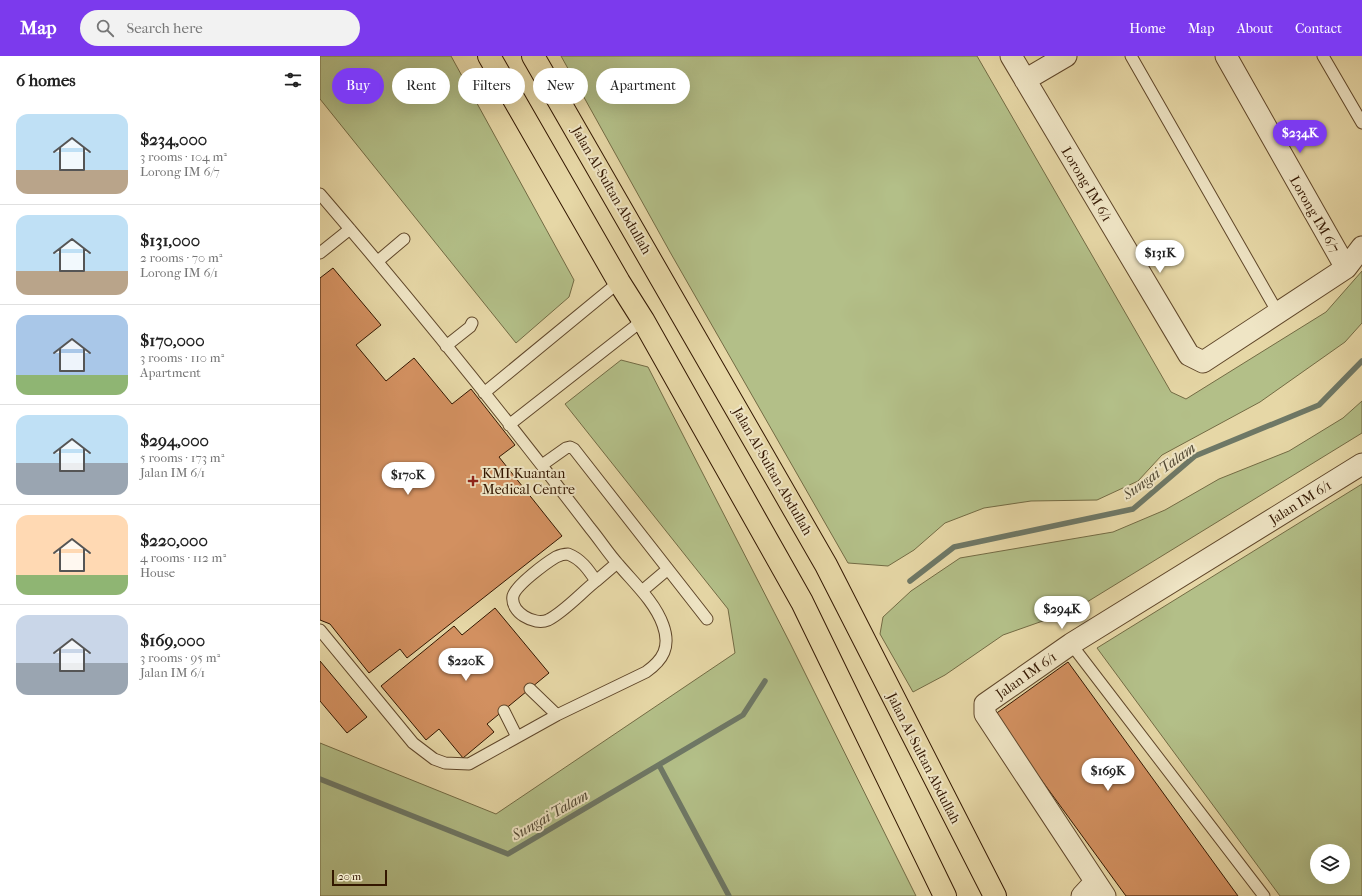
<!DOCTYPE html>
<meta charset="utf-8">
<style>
:root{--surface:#fff;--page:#f2f2f2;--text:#222;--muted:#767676;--line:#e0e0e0;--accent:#7c3aed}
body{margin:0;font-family:"IM FELL French Canon",serif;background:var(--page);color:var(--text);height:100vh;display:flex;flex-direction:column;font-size:15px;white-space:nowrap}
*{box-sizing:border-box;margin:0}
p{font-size:13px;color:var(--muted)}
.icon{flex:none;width:22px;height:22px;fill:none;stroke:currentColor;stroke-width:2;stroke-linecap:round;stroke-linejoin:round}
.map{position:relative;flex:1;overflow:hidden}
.panel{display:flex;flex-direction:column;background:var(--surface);width:320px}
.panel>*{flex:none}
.top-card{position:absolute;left:12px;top:12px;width:380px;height:36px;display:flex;gap:8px}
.buttons{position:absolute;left:990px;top:788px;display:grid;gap:8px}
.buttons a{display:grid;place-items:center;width:40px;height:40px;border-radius:50%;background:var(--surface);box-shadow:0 4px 16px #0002;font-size:20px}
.scale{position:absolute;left:12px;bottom:10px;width:55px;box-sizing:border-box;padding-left:4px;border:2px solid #331700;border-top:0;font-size:11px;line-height:14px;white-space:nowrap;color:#331700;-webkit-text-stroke:3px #efe5c5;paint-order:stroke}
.price{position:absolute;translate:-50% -34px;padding:0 9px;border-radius:14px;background:#fff;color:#222;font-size:13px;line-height:26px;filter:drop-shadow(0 1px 2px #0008)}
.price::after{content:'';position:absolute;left:50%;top:24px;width:12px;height:9px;margin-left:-6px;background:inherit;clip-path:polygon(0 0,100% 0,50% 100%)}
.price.on{background:var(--accent);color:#fff}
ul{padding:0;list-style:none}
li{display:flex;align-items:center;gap:12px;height:100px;padding:0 16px}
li+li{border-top:1px solid var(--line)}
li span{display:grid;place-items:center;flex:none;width:112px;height:80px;border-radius:12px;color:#555}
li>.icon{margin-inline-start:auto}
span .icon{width:48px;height:48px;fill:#fffc;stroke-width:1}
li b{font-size:17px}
h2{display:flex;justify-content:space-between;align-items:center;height:48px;padding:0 16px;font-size:17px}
.pill{padding:0 14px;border-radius:18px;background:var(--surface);box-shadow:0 4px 16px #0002;font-size:14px;line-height:36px}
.pill.on{background:var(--accent);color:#fff}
header{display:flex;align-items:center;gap:24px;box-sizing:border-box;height:56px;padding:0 20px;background:var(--accent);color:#fff}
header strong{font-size:19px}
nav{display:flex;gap:22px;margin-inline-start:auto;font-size:14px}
.search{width:280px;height:36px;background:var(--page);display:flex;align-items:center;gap:10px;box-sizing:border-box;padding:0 14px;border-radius:22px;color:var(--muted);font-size:15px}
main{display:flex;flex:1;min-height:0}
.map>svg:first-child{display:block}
.green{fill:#b3bf88;stroke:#736b44;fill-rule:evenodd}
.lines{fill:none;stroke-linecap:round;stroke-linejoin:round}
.stream{stroke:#6e7866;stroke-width:5.5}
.building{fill:#d29060;stroke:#331700}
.service-casing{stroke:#60472a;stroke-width:13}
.minor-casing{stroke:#60472a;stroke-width:23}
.primary-casing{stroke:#331700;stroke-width:24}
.service{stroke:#efe5c5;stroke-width:11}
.minor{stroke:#efe5c5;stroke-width:21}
.primary{stroke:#e6d7a6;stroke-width:22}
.poi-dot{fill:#8f2418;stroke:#efe5c5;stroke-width:1.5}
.labels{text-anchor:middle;stroke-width:4;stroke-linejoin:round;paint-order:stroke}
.street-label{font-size:14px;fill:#331700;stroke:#efe5c5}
.poi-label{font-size:14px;fill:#331700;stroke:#efe5c5;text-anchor:start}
.water-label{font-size:15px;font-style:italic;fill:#514833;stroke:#efe5c5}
</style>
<header>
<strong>Map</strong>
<div class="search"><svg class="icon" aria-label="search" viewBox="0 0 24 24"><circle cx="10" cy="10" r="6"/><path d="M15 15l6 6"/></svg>Search here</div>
<nav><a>Home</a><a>Map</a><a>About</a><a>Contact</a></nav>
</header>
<main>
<section class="panel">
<h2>6 homes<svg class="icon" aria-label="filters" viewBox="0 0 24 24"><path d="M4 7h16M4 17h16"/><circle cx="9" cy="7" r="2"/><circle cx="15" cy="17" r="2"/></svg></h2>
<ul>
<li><span style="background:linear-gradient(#bfe0f5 70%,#b9a48a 0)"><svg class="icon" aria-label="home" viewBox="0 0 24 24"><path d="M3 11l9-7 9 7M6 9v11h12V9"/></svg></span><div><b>$234,000</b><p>3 rooms · 104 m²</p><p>Lorong IM 6/7</p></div></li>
<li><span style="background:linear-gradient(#bfe0f5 70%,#b9a48a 0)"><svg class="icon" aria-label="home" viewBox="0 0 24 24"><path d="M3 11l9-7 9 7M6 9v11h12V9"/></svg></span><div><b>$131,000</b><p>2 rooms · 70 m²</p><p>Lorong IM 6/1</p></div></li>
<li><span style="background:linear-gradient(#a9c7e8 75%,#8fb573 0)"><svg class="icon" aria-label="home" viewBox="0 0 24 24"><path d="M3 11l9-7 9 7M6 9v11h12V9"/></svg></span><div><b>$170,000</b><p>3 rooms · 110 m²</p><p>Apartment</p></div></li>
<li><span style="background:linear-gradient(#bfe0f5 60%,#9aa5b1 0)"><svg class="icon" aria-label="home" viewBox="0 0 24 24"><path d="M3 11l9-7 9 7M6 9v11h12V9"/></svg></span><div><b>$294,000</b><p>5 rooms · 173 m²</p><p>Jalan IM 6/1</p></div></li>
<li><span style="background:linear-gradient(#ffd9b3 75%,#8fb573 0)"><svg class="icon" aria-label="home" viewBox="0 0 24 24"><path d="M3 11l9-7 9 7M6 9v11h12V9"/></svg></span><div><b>$220,000</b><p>4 rooms · 112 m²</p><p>House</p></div></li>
<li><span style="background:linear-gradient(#c9d6e8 60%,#9aa5b1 0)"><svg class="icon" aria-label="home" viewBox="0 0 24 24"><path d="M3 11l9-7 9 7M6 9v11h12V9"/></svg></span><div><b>$169,000</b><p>3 rooms · 95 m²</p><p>Jalan IM 6/1</p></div></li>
</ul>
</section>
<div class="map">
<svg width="1042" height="840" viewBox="0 0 1042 840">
<rect width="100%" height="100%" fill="#e6d7a6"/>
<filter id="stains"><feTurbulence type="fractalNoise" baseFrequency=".005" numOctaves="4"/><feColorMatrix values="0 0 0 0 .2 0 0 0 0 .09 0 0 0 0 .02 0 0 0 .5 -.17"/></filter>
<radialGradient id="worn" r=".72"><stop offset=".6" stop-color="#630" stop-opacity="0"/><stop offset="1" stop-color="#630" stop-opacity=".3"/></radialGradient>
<path class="green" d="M0 0H131L254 224 249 241 196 287 0 43Z
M241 0H657L851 336 866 343 1006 256 1042 215V267L1025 286 940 346 842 399 818 425 777 444 711 445 664 452 625 467 594 494 568 510 528 507 350 196Z
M301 304 328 311 470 587 596 840H0V687L176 758 415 597 408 553 245 348Z
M1042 345V377L754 554 683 579 625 619 593 636 560 578 563 561 591 535 640 502 793 476 845 454 899 423 969 395 1023 362Z
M1042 428V840H960L777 592ZM997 795H1023V821H997Z"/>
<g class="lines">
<path class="stream" d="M590 525 634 491 813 453 875 400 999 349 1042 305
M339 709 409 840
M0 723 188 798 423 659 445 625"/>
</g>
<path class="building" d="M13 212 61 269 36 289 66 325 94 302 132 348 151 333 195 389 179 401 242 480 87 602 80 593 49 617 10 568 0 564V222Z
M175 552 229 617 167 668 174 676 143 702 119 673 106 684 61 630 134 570 142 579Z
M0 605 47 661 27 677 0 645Z
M748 606 918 840H806L674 659Z"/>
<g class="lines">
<g class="service-casing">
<path id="service" d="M811 0 958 257
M1003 0 1042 67
M0 138C93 246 183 358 270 472 280 484 288 497 298 508 314 527 335 546 343 569 351 591 343 604 326 616L237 659 149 708 125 707 114 703 93 687 0 574
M0 197 30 173
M58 205 84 183
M126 290 150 271 152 267
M164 337 299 226
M189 369 323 264
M222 409 246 392 250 391 254 393 387 563
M248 498C261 503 268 513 276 525 262 536 244 556 228 564 214 570 190 556 193 540 196 529 226 507 236 501 240 499 244 498 248 498Z
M276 525 297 507
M322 535 348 513
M751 588 944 840
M210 633 237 659
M184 655 197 681"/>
</g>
<g class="minor-casing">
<path id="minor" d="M691 0 869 299 883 306 1026 212 1042 191
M906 0 1026 212
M705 24 746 0
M762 840 775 826
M785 840 665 658V648L751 588 1042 408"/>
</g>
<g class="primary-casing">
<path id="primary" d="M169 0 299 226 323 264 482 546 625 840
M213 0 506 509 675 840"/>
</g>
<use href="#service" class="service"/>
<use href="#minor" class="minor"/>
<use href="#primary" class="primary"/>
</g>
<path class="poi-dot" d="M151 419h4v4h4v4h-4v4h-4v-4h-4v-4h4z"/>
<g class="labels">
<g class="street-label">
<text transform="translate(767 128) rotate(59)" y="5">Lorong IM 6/1</text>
<text transform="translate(292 134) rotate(60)" y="5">Jalan Al-Sultan Abdullah</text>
<text transform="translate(995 158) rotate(60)" y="5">Lorong IM 6/7</text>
<text transform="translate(453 415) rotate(60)" y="5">Jalan Al-Sultan Abdullah</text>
<text transform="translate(980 446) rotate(-32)" y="5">Jalan IM 6/1</text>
<text transform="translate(706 619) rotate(-35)" y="5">Jalan IM 6/1</text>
<text transform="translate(604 702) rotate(63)" y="5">Jalan Al-Sultan Abdullah</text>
</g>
<g class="poi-label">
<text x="162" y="422">KMI Kuantan<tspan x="162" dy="16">Medical Centre</tspan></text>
</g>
<g class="water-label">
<text transform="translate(839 415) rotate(-36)" y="5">Sungai Talam</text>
<text transform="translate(230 759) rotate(-30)" y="5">Sungai Talam</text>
</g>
</g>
<rect width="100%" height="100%" filter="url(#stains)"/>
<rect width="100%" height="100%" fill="url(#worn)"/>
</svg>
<div class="buttons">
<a><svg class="icon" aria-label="layers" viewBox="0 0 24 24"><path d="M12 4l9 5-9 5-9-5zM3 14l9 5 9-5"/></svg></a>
</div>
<div class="scale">20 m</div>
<b class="price on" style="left:980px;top:98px">$234K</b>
<b class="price" style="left:840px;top:218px">$131K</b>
<b class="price" style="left:88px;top:440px">$170K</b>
<b class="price" style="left:742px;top:574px">$294K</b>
<b class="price" style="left:146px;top:626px">$220K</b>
<b class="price" style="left:788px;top:736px">$169K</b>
<div class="top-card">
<a class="pill on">Buy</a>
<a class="pill">Rent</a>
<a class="pill">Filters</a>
<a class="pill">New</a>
<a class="pill">Apartment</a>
</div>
</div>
</main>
